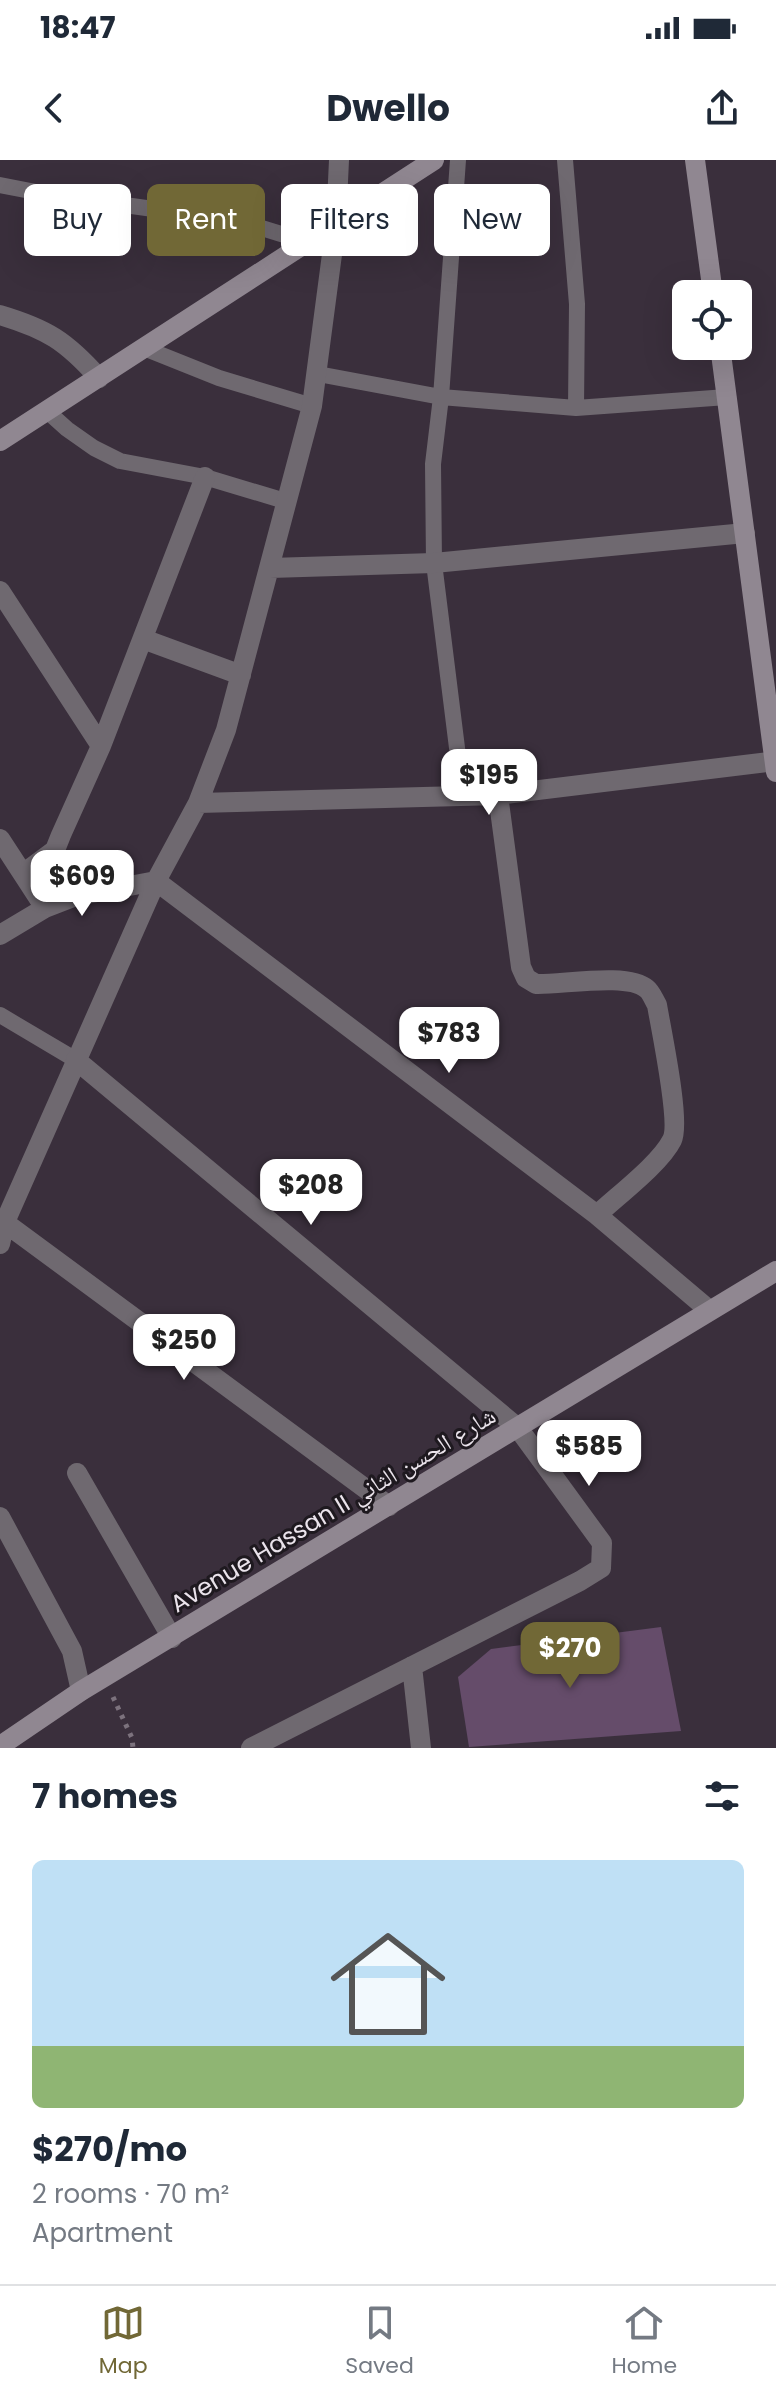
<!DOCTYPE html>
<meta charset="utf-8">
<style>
:root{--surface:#fff;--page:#f2f2f3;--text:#1f2937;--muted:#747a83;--line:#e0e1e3;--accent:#716836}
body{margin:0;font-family:Poppins,"Noto Naskh Arabic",sans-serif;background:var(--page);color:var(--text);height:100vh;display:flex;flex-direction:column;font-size:30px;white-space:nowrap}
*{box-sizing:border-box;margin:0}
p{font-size:26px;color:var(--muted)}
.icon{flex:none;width:44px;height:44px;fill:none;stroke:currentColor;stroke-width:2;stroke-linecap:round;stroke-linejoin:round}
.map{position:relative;height:1588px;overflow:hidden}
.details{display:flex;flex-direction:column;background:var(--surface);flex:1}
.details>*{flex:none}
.banner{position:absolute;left:24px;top:24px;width:728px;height:72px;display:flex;gap:16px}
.fabs{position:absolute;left:672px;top:120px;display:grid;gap:16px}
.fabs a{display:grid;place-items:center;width:80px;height:80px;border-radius:12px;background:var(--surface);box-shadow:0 8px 32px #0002;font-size:40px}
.price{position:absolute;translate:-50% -68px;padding:0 18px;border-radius:16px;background:#fff;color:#222;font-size:26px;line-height:52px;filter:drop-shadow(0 2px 4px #0008)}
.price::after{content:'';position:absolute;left:50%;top:48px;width:24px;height:18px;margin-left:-12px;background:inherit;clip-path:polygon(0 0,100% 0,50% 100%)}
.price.selected{background:var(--accent);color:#fff}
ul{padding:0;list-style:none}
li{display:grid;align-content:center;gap:16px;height:424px;padding:0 32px}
li span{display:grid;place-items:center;height:248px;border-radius:12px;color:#555}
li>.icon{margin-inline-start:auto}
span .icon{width:144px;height:144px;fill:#fffc;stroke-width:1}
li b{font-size:34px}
h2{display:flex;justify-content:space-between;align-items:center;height:96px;padding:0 32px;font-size:34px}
.tag{padding:0 28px;border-radius:12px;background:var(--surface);box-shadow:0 8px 32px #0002;font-size:28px;line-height:72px}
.tag.selected{background:var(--accent);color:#fff}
.status{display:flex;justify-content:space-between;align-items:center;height:56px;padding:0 40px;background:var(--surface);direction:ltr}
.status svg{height:22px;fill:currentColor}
header{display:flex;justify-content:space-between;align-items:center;height:104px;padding:0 32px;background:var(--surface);font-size:36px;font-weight:700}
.tabs{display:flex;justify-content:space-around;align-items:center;height:112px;border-top:2px solid var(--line);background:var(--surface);font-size:22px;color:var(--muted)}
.tabs a{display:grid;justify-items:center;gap:4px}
.tabs .selected{color:var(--accent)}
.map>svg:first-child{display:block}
.building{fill:#654c6a}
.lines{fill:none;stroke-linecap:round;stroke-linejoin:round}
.path{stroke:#7c727d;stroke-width:5;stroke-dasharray:4 6;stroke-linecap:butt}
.lane{stroke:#6f6970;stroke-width:16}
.street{stroke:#6f6970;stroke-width:20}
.secondary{stroke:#908791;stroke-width:20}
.labels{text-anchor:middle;stroke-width:6;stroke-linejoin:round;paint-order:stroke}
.street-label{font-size:24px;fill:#eae3eb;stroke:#1e191f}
</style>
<div class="status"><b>18:47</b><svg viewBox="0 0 49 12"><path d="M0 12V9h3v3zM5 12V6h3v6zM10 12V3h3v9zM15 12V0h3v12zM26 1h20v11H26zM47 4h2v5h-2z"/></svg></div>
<header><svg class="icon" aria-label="back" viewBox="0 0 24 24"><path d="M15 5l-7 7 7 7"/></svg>Dwello<svg class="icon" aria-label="share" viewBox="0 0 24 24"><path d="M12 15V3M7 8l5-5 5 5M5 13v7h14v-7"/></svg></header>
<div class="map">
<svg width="776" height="1588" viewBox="0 0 776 1588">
<rect width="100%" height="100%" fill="#3a2f3c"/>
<path class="building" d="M661 1467 681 1571 469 1587 458 1517 491 1489Z"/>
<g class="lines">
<path class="path" d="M113 1537 132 1578 133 1588"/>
<path class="lane" d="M458 0 441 237 433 304 434 403 463 636
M565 0 577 144 576 248
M0 25 46 34 239 61 307 82
M144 188 219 218 312 246
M318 214 441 237 576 248 727 237
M47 251 67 269 94 288 120 301 205 317 285 341
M0 855 76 900"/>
<path class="street" d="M0 155C47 169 66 181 99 218
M270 408 434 403 745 373
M0 431 101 586
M143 479 241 515
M498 635 521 807 526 818 536 824C562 825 628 812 647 829 651 832 654 840 657 845 661 869 681 963 672 980 660 1004 617 1036 597 1055
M198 643 498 635 776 601
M0 679 45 748
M24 713 55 690 61 675 101 586 205 317
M0 775 45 748 76 736 156 721 597 1055 709 1150
M76 900 518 1268 602 1383 601 1408 580 1421 251 1588
M0 1059 389 1346
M0 1084 5 1062 156 721 198 643 226 570 312 246 336 64 339 0
M77 1313 172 1478
M0 1357 72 1491 81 1531
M412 1506 421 1588"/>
<path class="secondary" d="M695 0 713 134
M720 186 776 612
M0 281 434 0
M0 1586 81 1531 776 1111"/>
</g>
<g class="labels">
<g class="street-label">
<text transform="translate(333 1350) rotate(-31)" y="8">Avenue Hassan II شارع الحسن الثاني</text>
</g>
</g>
</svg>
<div class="fabs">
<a><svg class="icon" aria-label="locate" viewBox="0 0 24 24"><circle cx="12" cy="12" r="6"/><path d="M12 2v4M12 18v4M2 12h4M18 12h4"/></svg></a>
</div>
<b class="price" style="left:489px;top:657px">$195</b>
<b class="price" style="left:82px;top:758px">$609</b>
<b class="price" style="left:449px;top:915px">$783</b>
<b class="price" style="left:311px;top:1067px">$208</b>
<b class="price" style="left:184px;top:1222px">$250</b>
<b class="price" style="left:589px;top:1328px">$585</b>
<b class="price selected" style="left:570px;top:1530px">$270</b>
<div class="banner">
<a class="tag">Buy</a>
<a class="tag selected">Rent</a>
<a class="tag">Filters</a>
<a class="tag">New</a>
</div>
</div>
<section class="details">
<h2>7 homes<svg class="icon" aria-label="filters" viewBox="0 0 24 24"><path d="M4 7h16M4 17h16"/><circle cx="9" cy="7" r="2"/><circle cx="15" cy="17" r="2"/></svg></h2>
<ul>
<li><span style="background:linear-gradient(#bfe0f5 75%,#8fb573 0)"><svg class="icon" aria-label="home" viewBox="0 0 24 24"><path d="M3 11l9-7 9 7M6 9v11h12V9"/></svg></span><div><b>$270/mo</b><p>2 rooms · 70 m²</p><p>Apartment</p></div></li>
</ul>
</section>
<nav class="tabs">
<a class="selected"><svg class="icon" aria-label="map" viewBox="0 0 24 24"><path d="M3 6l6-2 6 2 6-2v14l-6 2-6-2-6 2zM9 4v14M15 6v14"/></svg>Map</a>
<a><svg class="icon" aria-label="saved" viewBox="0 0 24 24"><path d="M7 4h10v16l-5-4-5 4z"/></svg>Saved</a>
<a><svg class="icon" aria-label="home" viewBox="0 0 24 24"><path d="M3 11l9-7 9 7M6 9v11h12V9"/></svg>Home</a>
</nav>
